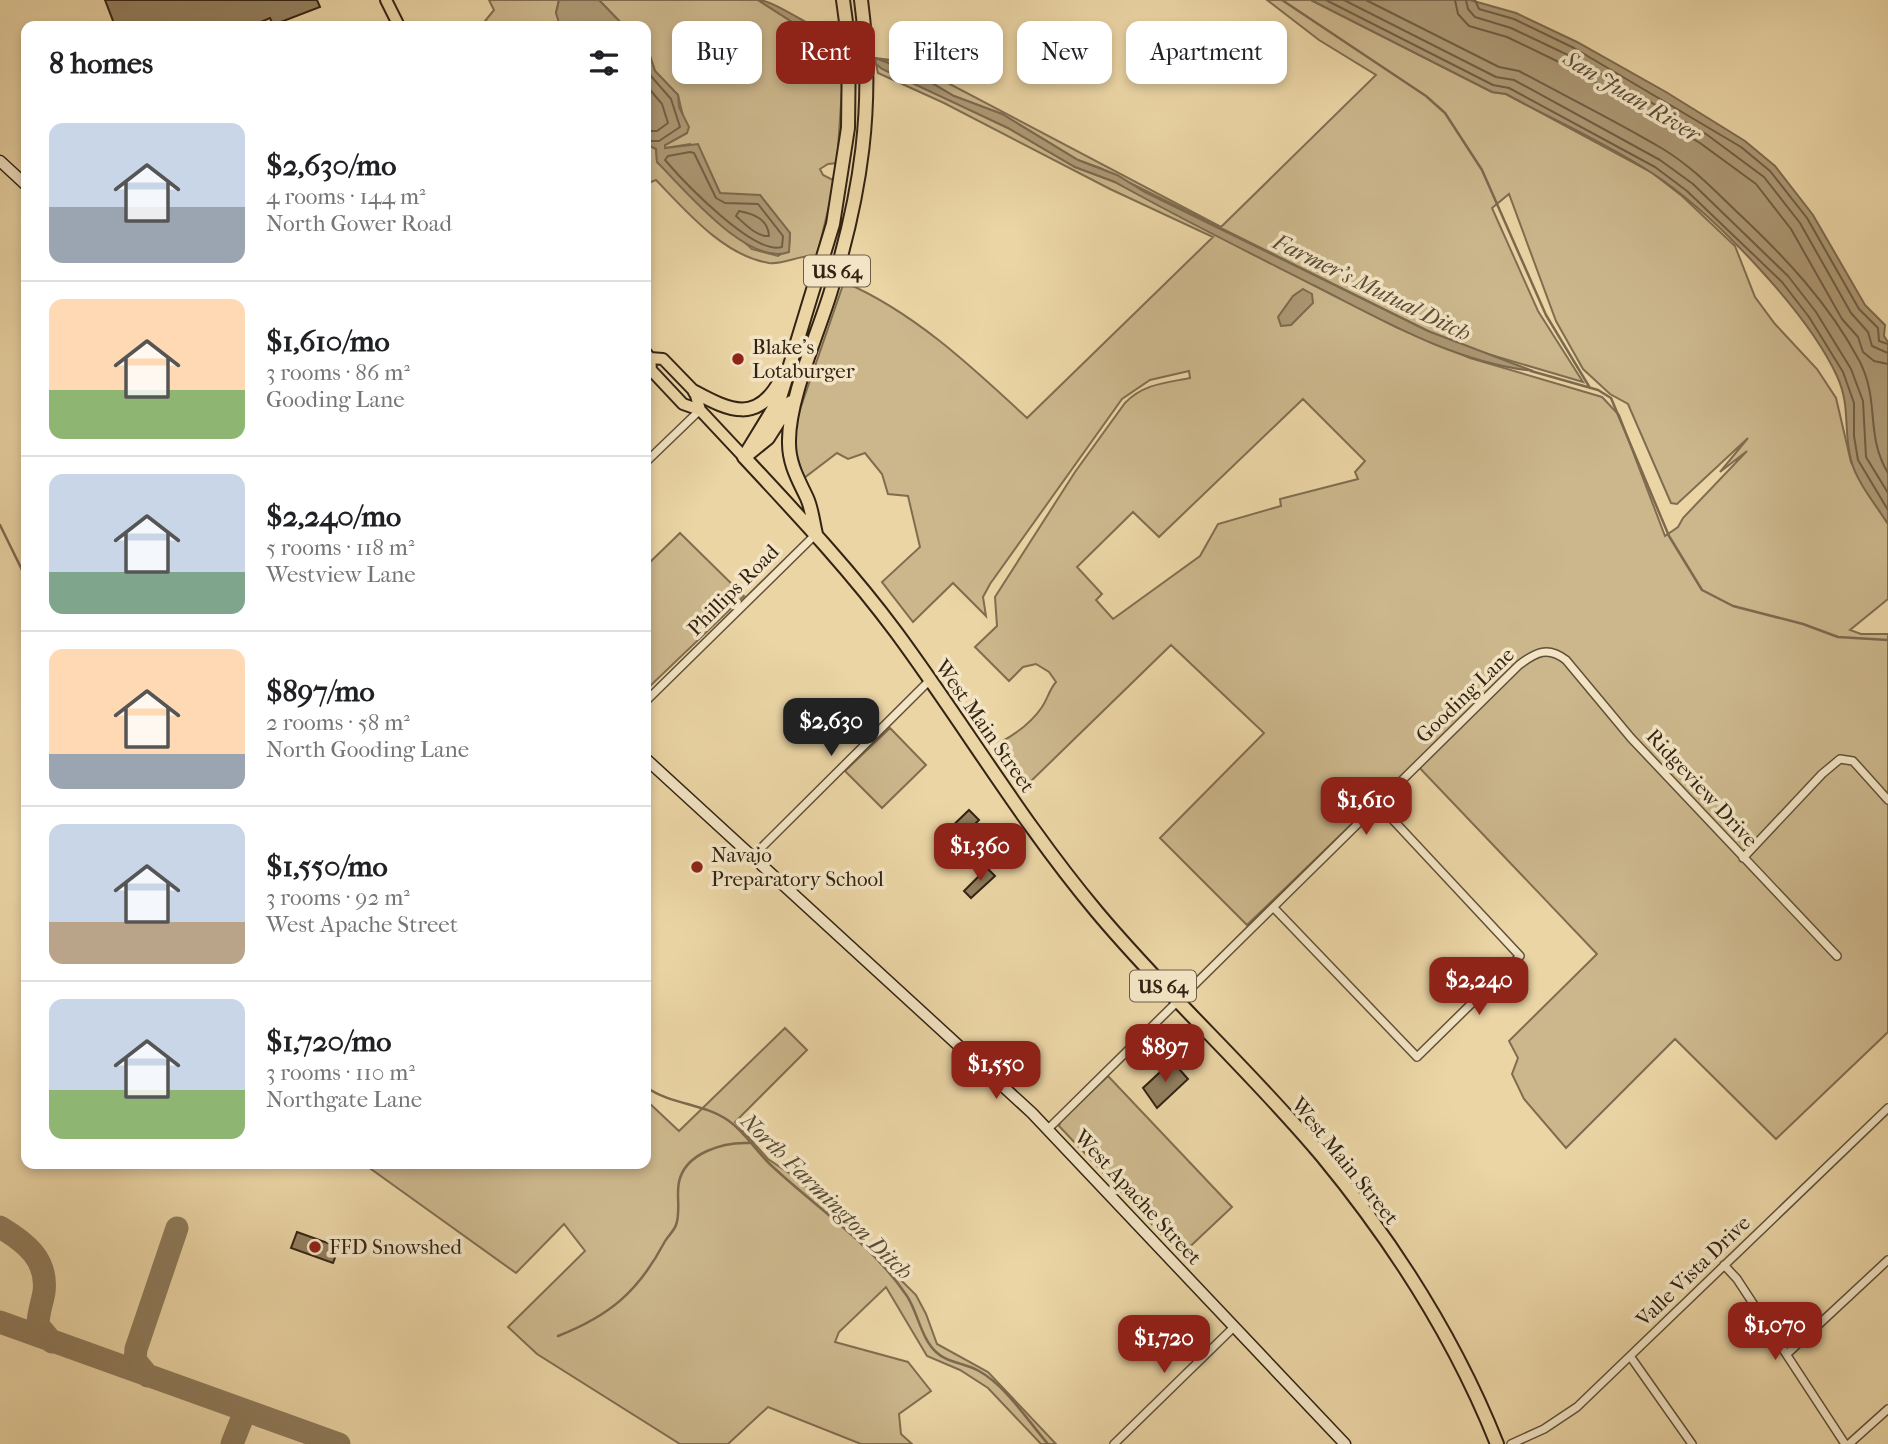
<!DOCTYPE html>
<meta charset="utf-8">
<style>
:root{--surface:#fff;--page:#f6f6f6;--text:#202124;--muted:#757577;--line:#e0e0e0;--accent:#8f2418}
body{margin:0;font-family:"IM FELL French Canon",serif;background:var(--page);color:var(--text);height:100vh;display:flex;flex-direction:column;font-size:26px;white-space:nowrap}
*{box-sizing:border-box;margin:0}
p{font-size:23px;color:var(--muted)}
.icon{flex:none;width:38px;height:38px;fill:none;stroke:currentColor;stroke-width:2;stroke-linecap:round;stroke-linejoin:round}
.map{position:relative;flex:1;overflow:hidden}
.sheet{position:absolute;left:21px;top:21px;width:630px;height:1148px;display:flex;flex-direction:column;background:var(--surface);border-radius:14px;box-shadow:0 4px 10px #0003}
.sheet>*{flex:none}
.hud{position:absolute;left:672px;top:21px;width:665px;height:63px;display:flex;gap:14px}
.price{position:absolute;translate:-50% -60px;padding:0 16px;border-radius:14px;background:var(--accent);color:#fff;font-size:23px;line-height:46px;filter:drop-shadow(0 2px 4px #0008)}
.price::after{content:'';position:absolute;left:50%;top:42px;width:21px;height:16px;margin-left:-10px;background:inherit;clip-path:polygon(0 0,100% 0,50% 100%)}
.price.on{background:#222;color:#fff}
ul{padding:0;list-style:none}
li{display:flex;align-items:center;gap:21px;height:175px;padding:0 28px}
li+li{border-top:2px solid var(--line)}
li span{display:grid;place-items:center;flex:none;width:196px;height:140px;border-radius:14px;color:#555}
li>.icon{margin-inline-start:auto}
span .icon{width:84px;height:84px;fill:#fffc;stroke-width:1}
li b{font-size:30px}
h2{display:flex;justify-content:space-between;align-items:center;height:84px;padding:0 28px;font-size:30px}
.chip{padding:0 24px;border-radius:14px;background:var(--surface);box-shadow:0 4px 10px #0003;font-size:24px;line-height:63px}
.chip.on{background:var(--accent);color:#fff}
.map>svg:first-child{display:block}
.green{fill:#ccb78c;stroke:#806d50;stroke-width:2;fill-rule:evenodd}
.water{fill:#ac9874;stroke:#7c694e;stroke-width:2}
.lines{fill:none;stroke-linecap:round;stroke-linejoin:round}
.shore{stroke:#705e44;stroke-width:2}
.stream{stroke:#7c694e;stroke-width:2.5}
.taxiway{stroke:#8f7c5c;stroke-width:23}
.building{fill:#93805f;stroke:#332314;stroke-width:2}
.street-casing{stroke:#615038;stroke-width:10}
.secondary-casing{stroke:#332314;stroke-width:13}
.primary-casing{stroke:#332314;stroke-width:14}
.highway-casing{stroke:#332314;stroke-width:16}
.street{stroke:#f2e4c4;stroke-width:7}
.secondary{stroke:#f2e4c4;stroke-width:10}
.primary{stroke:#ebd5a5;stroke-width:10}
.highway{stroke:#ebd5a5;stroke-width:12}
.poi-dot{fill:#8f2418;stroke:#f2e4c4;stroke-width:2.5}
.labels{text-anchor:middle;stroke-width:7;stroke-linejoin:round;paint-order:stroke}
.shield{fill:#f2e4c4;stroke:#6c5d49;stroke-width:2}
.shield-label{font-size:19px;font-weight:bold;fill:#332314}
.poi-label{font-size:21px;fill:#332314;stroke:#f2e4c4;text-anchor:start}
.street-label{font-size:21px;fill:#332314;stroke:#f2e4c4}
.water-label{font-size:23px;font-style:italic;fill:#5d4c36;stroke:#f2e4c4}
</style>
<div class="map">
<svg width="1888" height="1444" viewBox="0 0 1888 1444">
<rect width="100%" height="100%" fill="#ebd5a5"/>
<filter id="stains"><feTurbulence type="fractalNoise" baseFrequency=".00286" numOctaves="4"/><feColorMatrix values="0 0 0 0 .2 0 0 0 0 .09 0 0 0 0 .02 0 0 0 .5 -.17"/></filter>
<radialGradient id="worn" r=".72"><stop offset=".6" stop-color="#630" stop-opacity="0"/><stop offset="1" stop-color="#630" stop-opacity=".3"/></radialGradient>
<path class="green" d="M489 0H559L556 13 561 25 481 26 494 10Z
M599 0H758L803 29 840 47 842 89 837 163 828 164 820 169 823 175 835 181 817 256C800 254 785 265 769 263 724 256 686 211 656 180L646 184V149L650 146 656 149 657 162 752 249 778 256 789 249 790 233 760 195 726 196 720 193 701 152 690 144 665 148V145L687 133 678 95 655 71 646 44V26H624Z
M1267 0H1311L1492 92 1506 94 1651 172 1682 196 1735 246 1755 297 1775 324 1817 369 1836 398 1851 462 1888 524V599L1850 630 1861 634H1888V1032L1776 1139 1675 1039 1566 1148 1524 1099 1512 1074 1518 1058 1509 1041 1597 954 1415 763 1247 925 1160 838 1264 733 1171 645 1027 785 999 743C1014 735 1032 722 1042 707 1048 698 1049 690 1056 682L1049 672 1036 664 1023 667 1009 681 975 647 997 626 995 597 1075 472 1125 403C1143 384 1165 383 1190 378L1189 371 1150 380 1122 399 990 584 983 597 986 616 953 583 913 622 882 582 920 547 908 496 888 494 882 474 865 453 848 459 837 453 804 478 795 450 796 421 844 282C914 312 972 367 1027 418L1213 237 1110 189 944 103 878 73 876 64 1008 128 1075 167 1115 182 1396 327 1470 358 1602 397 1619 415 1665 536 1678 527 1683 518 1747 451 1720 472 1748 438 1677 504 1671 503 1628 404 1610 394 1583 369 1556 321 1509 194 1492 208 1538 311 1583 382 1461 346 1428 331 1100 168 1078 160 1002 114 954 96 913 72 875 58 908 62 1221 227 1376 75 1319 40ZM1303 399 1365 461 1355 472 1358 479 1280 499 1281 506 1218 524 1200 556 1113 619 1096 600 1102 594 1077 567 1133 512 1159 537Z
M680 533 744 596 646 690V566Z
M890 728 926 765 882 808 845 771Z
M785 1028 807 1050 735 1122 768 1159 801 1181 916 1295 926 1314 937 1344 988 1372 1056 1444H1041L988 1388 960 1370 927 1356 886 1287 839 1332 835 1342 908 1362 931 1391 899 1414 901 1434 912 1444H861L768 1407 728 1444H680L537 1354 508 1327 585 1251 564 1224 516 1273 364 1164H646V1100L679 1131Z
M1108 1076 1232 1207 1181 1255 1059 1126 1061 1120Z"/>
<path class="water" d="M559 0H599L624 26H560L556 13Z
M758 0C775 0 817 32 839 38L840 47 803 29Z
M1311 0H1470L1516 13 1577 42 1666 92 1745 141 1775 166 1813 215 1865 305 1885 325 1884 336 1888 342V524C1876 505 1856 481 1851 460 1843 429 1851 407 1837 376 1807 311 1712 212 1652 173 1606 143 1554 120 1506 94L1492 92Z
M646 44 655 71 678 95 679 107 689 127 687 133 665 145V148L698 144 720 193 760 195 790 233 789 252C748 267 685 190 657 162L656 149 650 146 646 149Z
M875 58 913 72 954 96 1002 114 1078 160 1117 175 1145 192 1428 331 1533 371C1454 362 1384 321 1315 286 1248 252 1181 219 1115 182L1075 167 1008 128 882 69 876 64Z
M1303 289 1312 294 1313 303 1291 325 1281 326 1278 317 1293 296Z"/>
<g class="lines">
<path class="shore" d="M1326 0 1493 85 1509 88 1655 167 1687 191 1782 282 1809 317 1843 372 1854 403V436L1858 460 1888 510
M1344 0 1496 77 1514 80 1660 160 1693 184 1788 276 1816 312 1851 369 1863 401 1866 457 1888 493
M1366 0 1499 67 1519 71C1567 97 1616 121 1663 149 1691 166 1713 189 1736 211 1784 256 1829 303 1860 362 1880 402 1865 435 1888 473
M1455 0 1458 14 1469 26 1507 37 1565 65 1700 143 1756 184 1791 229 1842 319 1858 337 1863 352 1874 361 1888 364
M1466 0 1468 9 1475 17 1511 28 1570 56 1706 134 1764 177 1800 223 1851 313 1868 332 1872 346 1888 353
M1475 0 1479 9 1514 19 1574 48 1741 147 1770 171 1807 218 1859 309 1878 328 1879 341 1888 344
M646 66 650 75 671 99 680 127 659 141H646
M646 85 662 104 668 123 657 131H646
M690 152 694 153 716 198 725 203 758 204 783 236 782 247C754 256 683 181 665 160L668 156Z
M739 211C754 214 768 219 769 236 757 237 746 225 736 216Z"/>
<path class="stream" d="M1282 0 1426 96 1445 113 1482 170 1546 315 1590 388
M1531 371 1598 390 1611 398 1669 536 1702 590 1733 606 1803 624 1838 637 1888 640
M0 525 26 578
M646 1087C671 1105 704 1103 729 1121 746 1133 757 1153 773 1167 817 1208 872 1244 907 1296 918 1313 921 1338 936 1352 947 1363 966 1363 979 1371 1006 1386 1028 1421 1048 1444
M558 1336C609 1316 638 1292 664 1243 667 1237 674 1231 676 1225 681 1211 676 1196 679 1182 685 1153 723 1142 749 1143"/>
<path class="taxiway" d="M0 1227C25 1242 48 1259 44 1292 42 1304 38 1313 38 1325L52 1342
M0 1322 339 1444
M148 1376 135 1360 136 1349 177 1228
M232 1444 245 1411"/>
</g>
<path class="building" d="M105 0H317L320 7 273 25 270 18 251 26H115Z
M969 810 979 820 954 845 944 834Z
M987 868 995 876 971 898 964 891Z
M1172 1061 1188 1079 1157 1108 1143 1088Z
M297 1232 339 1247 333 1263 291 1248Z"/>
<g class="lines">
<g class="street-casing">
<path id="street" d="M646 462 700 410
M646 701 816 534
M752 857 930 680
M1743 858 1822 774 1840 759 1853 761 1888 800
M1274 908 1417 1057 1520 956 1379 805
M1048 1129 1519 665C1536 652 1548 646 1566 660L1631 738 1837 956
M1724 1265 1737 1279 1845 1444
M1787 1354 1888 1260
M1630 1356 1692 1444
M1114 1444 1234 1327
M1511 1444 1544 1429 1577 1407 1888 1108
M1849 1444 1888 1409"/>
</g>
<g class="secondary-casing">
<path id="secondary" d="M0 161 26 185
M646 759 1032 1113 1345 1444"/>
</g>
<g class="primary-casing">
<path id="primary" d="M386 0 399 26
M646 353 650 358 663 359 695 392 700 410 744 457
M650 358 651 370 683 404 700 410"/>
</g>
<g class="highway-casing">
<path id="highway" d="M695 392C730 411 757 423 780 381
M747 455 768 438 791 402
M744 457C797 514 850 570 896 632 964 724 1023 824 1097 912 1168 997 1251 1071 1322 1156 1393 1242 1456 1341 1497 1444
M744 457 780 398 833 224 848 128 849 44 843 0
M816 534C813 522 812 509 807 498 798 479 789 464 789 443 788 401 817 336 830 294 861 195 875 104 861 0"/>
</g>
<use href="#street" class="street"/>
<use href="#secondary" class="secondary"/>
<use href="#primary" class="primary"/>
<use href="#highway" class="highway"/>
</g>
<g class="poi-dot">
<circle cx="738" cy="359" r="7"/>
<circle cx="697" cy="867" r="7"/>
<circle cx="315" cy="1247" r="7"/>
</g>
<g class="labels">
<g class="shield">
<rect x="804" y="255.5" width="66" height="31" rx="5"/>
<rect x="1130" y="970.5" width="66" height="31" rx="5"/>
</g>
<g class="shield-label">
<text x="837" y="278">US 64</text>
<text x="1163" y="993">US 64</text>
</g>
<g class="poi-label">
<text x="752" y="354">Blake's<tspan x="752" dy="24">Lotaburger</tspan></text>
<text x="711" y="862">Navajo<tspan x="711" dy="24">Preparatory School</tspan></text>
<text x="329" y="1254">FFD Snowshed</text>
</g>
<g class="street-label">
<text transform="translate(733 590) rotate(-45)" y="7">Phillips Road</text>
<text transform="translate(1465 695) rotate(-44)" y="7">Gooding Lane</text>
<text transform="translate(985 726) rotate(55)" y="7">West Main Street</text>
<text transform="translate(1702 788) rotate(47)" y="7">Ridgeview Drive</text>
<text transform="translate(1345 1161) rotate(51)" y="7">West Main Street</text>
<text transform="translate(1138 1197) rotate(47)" y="7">West Apache Street</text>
<text transform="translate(1693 1271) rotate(-44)" y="7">Valle Vista Drive</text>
</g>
<g class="water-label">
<text transform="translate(1632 96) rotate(31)" y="8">San Juan River</text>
<text transform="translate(1372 287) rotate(26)" y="8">Farmer's Mutual Ditch</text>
<text transform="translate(827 1196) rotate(44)" y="8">North Farmington Ditch</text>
</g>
</g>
<rect width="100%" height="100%" filter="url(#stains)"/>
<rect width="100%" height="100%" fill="url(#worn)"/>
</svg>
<b class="price on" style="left:831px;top:758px">$2,630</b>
<b class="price" style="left:1366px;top:837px">$1,610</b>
<b class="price" style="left:980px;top:883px">$1,360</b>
<b class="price" style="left:1479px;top:1017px">$2,240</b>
<b class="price" style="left:1165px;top:1084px">$897</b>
<b class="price" style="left:996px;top:1101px">$1,550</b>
<b class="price" style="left:1775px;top:1362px">$1,070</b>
<b class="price" style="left:1164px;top:1375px">$1,720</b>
<div class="hud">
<a class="chip">Buy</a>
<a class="chip on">Rent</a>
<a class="chip">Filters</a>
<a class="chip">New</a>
<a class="chip">Apartment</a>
</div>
<section class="sheet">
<h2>8 homes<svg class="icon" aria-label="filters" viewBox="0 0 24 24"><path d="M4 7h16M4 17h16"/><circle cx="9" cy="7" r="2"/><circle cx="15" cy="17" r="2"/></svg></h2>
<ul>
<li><span style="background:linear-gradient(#c9d6e8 60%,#9aa5b1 0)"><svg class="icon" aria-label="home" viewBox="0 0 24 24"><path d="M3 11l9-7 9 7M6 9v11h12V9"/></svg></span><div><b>$2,630/mo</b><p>4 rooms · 144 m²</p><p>North Gower Road</p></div></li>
<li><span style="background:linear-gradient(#ffd9b3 65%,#8fb573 0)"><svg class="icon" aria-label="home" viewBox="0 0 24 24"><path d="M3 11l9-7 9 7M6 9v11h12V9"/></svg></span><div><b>$1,610/mo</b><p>3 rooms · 86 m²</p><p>Gooding Lane</p></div></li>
<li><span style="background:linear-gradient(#c9d6e8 70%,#7fa58c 0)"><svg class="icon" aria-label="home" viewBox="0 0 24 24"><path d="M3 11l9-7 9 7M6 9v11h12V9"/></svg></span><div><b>$2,240/mo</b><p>5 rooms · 118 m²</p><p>Westview Lane</p></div></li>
<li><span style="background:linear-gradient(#ffd9b3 75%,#9aa5b1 0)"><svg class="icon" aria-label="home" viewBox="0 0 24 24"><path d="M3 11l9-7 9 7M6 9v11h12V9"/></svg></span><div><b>$897/mo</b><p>2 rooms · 58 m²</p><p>North Gooding Lane</p></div></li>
<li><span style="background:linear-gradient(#c9d6e8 70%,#b9a48a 0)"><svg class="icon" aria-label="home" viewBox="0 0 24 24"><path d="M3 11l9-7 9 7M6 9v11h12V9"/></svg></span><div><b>$1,550/mo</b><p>3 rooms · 92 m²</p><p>West Apache Street</p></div></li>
<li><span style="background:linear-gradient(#c9d6e8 65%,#8fb573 0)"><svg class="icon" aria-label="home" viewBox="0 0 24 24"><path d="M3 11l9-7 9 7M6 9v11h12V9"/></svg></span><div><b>$1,720/mo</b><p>3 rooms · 110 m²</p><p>Northgate Lane</p></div></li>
</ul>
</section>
</div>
